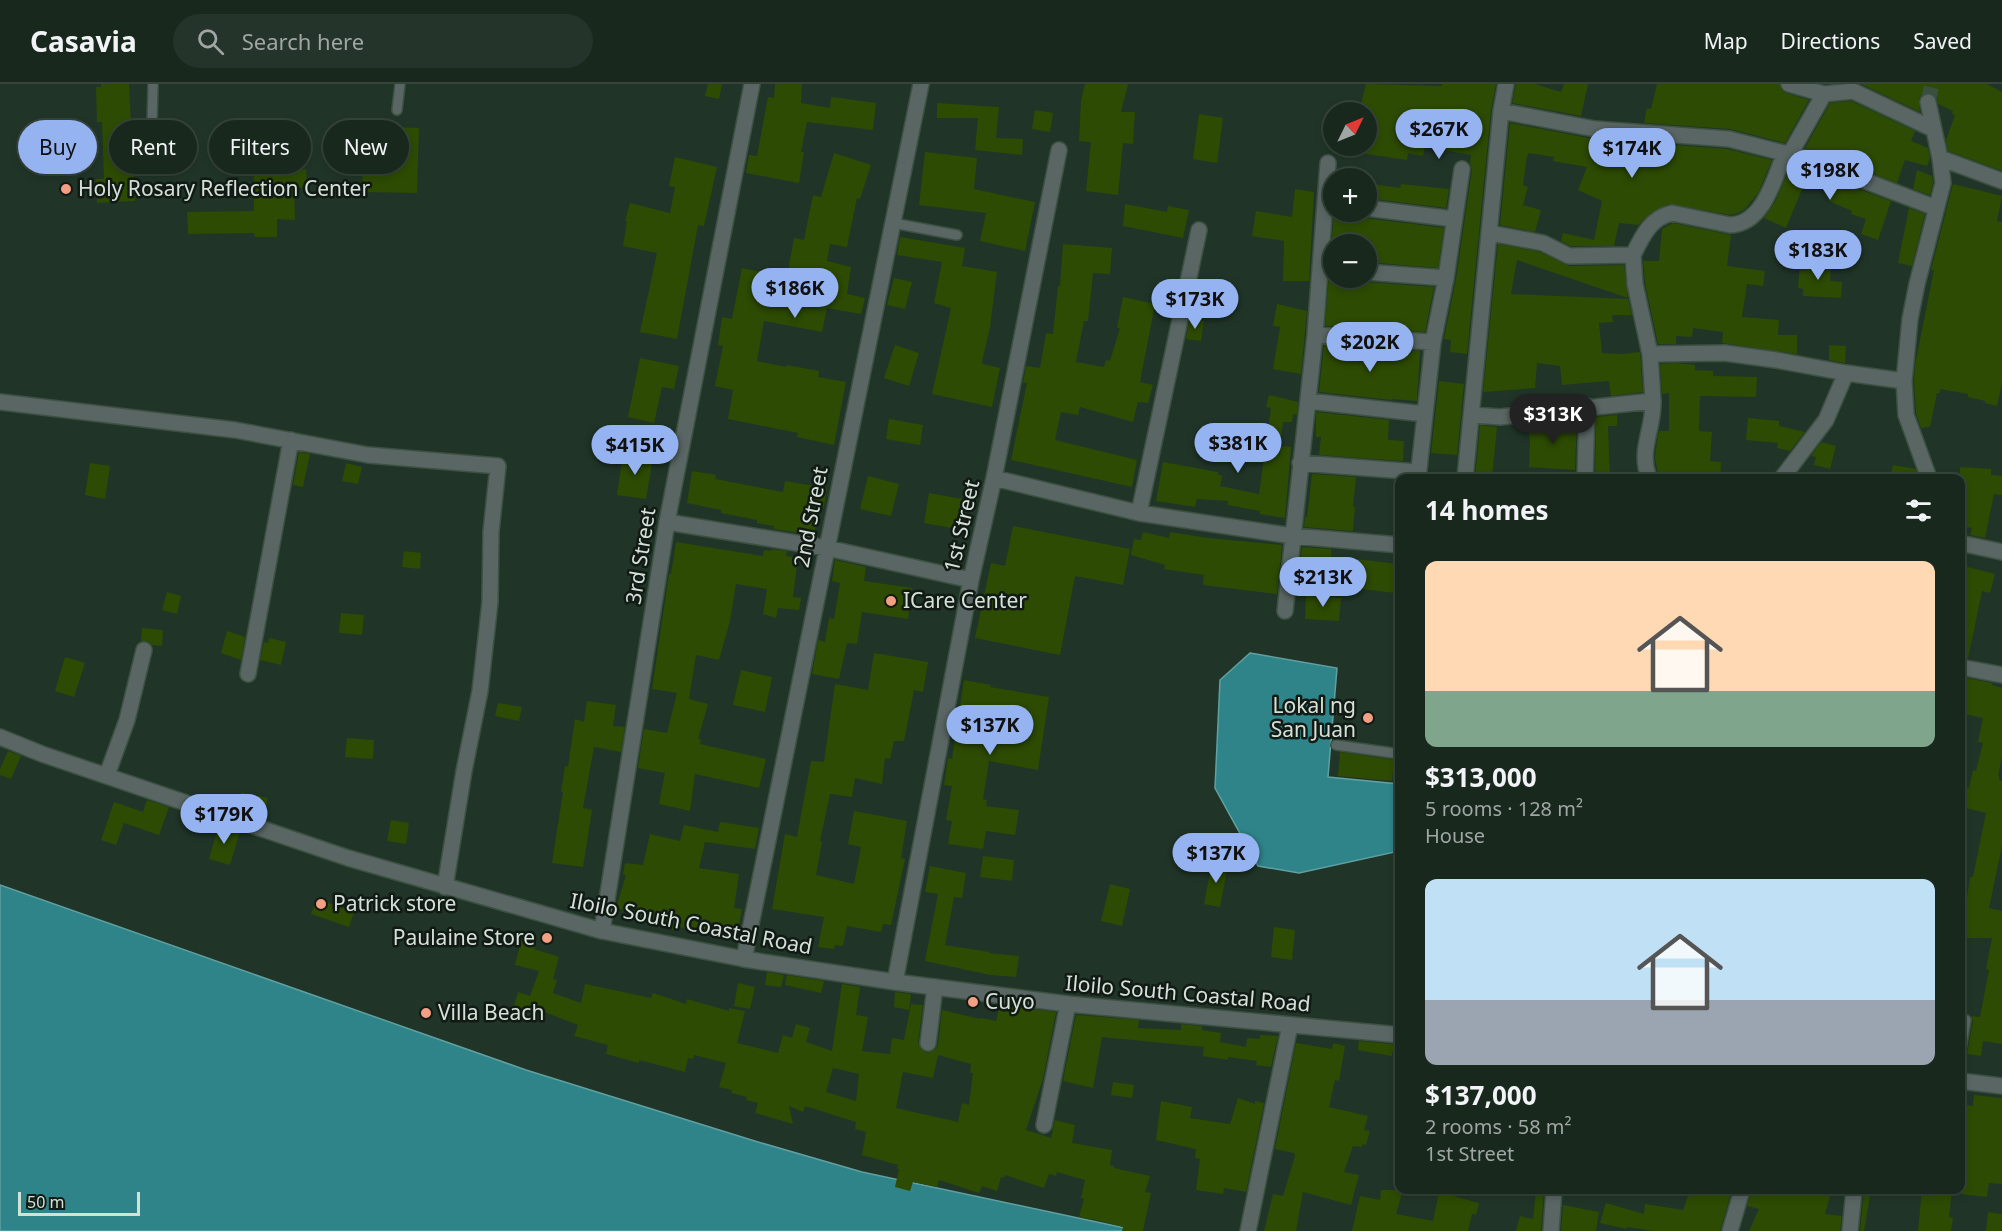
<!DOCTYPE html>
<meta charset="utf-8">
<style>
:root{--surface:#18281d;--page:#25342a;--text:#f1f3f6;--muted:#9fa6a4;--line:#36443b;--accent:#95b2f1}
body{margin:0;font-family:"Noto Sans",sans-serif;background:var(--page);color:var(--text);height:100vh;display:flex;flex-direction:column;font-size:22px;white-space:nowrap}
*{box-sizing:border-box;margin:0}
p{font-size:20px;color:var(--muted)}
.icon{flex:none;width:33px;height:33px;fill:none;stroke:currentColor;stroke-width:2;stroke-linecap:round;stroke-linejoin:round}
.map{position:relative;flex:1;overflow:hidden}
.details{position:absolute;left:1395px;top:390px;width:570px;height:720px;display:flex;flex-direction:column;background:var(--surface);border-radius:12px;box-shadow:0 3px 9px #0003,0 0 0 2px var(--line)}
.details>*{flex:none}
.banner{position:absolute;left:18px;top:36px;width:570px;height:54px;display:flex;gap:12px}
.needle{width:39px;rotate:47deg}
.fabs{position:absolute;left:1323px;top:18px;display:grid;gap:12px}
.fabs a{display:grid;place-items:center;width:54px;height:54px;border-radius:50%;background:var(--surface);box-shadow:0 3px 9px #0003,0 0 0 2px var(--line);font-size:30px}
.scale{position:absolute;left:18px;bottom:15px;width:122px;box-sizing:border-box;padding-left:6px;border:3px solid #d4e1d7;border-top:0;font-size:16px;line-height:21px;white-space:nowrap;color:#d4e1d7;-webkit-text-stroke:4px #111a14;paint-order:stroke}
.price{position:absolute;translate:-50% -51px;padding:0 14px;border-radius:21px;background:var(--accent);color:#111;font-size:20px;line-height:39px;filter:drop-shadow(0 2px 3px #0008)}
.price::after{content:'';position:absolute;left:50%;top:36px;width:18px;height:14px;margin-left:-9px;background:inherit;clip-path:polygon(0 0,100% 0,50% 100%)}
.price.on{background:#222;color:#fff}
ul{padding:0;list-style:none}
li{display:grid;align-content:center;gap:12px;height:318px;padding:0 30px}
li span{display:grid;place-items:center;height:186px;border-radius:12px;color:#555}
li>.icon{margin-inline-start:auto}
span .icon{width:108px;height:108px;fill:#fffc;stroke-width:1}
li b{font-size:26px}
h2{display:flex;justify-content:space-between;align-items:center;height:72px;padding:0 30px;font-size:26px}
.chip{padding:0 21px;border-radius:27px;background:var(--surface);box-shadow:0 3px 9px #0003,0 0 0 2px var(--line);font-size:21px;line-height:54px}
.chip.on{background:var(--accent);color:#111}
header{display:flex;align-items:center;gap:36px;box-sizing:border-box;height:84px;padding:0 30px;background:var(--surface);border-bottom:2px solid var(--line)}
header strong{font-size:28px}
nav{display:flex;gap:33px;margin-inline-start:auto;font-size:21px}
.search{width:420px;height:54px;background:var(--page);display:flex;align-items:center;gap:15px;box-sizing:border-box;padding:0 21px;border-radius:33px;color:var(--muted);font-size:22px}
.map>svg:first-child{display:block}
.water{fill:#2f848a;stroke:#60a0a1;stroke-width:1.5}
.building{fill:#2d4b03;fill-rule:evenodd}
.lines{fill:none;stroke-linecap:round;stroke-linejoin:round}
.minor-tunnel{stroke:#3b4f41;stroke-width:15;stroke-dasharray:15 8;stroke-linecap:butt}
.service-casing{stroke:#3d5143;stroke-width:12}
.minor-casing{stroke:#3d5143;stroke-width:18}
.tertiary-casing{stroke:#3d5143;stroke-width:18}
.service{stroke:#596663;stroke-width:9}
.minor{stroke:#596663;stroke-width:15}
.tertiary{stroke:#596663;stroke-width:15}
.poi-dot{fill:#f39f84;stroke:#111a14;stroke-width:2}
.labels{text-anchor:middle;stroke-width:5;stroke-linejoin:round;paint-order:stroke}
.poi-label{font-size:21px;fill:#d4e1d7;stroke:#111a14;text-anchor:start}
.street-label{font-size:21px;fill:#d4e1d7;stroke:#111a14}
</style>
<header>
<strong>Casavia</strong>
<div class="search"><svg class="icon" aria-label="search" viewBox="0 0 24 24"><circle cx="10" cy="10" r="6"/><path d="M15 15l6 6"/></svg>Search here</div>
<nav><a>Map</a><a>Directions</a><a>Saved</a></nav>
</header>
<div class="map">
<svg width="2002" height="1147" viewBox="0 0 2002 1147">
<rect width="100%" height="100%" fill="#203527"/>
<path class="water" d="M1250 569 1337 584 1328 693 1399 700 1395 768 1299 789 1258 782 1215 704 1220 596Z
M0 801 526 986 758 1058 862 1088 1139 1147H0Z"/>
<path class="building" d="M101 0H129L135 117 97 119 96 95H104L102 38H97L96 3H101Z
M708 0H722L719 15 705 12Z
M775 0H802L801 19 830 24 831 13 876 19 873 46 807 38 801 68H804L799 99 746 89 749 71 757 72 768 13 774 14Z
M1085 0H1128L1121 28H1135L1133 60 1123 59 1118 111 1086 107 1091 58 1079 57 1081 17Z
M1366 0 1442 2V0H1496L1491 26 1467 270 1450 268 1451 256 1444 255 1456 195 1472 86 1470 80 1471 71 1425 63 1423 72 1408 69 1407 76 1366 70V28H1361L1363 20H1361Z
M1516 0H1535L1561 8 1564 0H1588L1581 32 1512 19Z
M1657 0H1780L1782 6 1786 9 1809 16 1785 59 1730 45 1644 39 1647 24 1651 25Z
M1861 0H1987L2002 8V87L1948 67 1946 56 1955 31 1952 30 1953 27 1938 20 1936 12 1932 9H1925L1919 14 1920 28Z
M1851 17 1915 47 1911 57 1928 64 1930 74 1927 82 1905 76 1897 99 1805 64 1830 19Z
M937 19 999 23 996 54 1023 55 1022 71 975 66 978 34H937Z
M1035 26 1053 29 1050 48 1032 45Z
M1199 30 1223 34 1217 79 1193 75Z
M1510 39 1594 55 1727 65 1772 76 1758 109 1745 125 1738 129 1730 131 1669 120 1652 128 1638 141 1619 139 1614 162H1571L1561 157 1563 149 1594 156 1602 117 1578 106 1587 83 1553 77 1554 73 1529 69 1527 72 1523 101 1528 103 1523 121 1541 126 1535 148 1500 141Z
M364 42 419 44 417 109 362 108Z
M925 68 977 74 974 105 1035 118 1025 167 980 157 986 129 919 121Z
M834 69 871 81 860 115 857 114 847 163 830 160 827 177 851 183 847 210 865 214 861 230 827 224 822 248 764 237 757 277 786 283 787 281 819 287 818 293 846 298 834 361 797 353 798 349 728 335 733 306 715 302 723 262 718 261 722 233 732 235 742 184 787 193 794 154 804 156 813 111 821 113Z
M675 73 717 83 704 142 698 141 677 255 640 248 657 169 623 162 627 137H625L630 119 670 129 675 103 669 102Z
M1791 81 1891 117 1878 156 1861 150 1866 135 1851 130 1852 127 1829 117 1832 109 1805 98 1786 144 1764 134 1775 118Z
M306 85 307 103 294 104 295 136 277 135V153H255L254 149 188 150 187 128 254 127V86Z
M1917 86 1932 92 1933 98 1930 111 1913 105Z
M1366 99 1400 104 1401 100 1449 105 1446 124 1366 114Z
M1953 100 2002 112 1997 137 2002 138V299L1997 322 1985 319V317L1968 313V310L1940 305V309H1937L1930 343 1921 344 1916 329 1914 297 1915 281 1934 186H1931Z
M1295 105 1314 108 1309 197H1283L1284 157 1252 152 1256 127 1292 133Z
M1125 120 1167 128 1168 122 1189 126 1183 154 1123 142Z
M1909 124 1925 130 1912 182 1898 179Z
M1334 128 1358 129 1365 134 1444 144 1438 184 1366 178V160H1334V194H1352L1365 198 1434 203 1425 248 1325 242Z
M1673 139 1731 151 1727 182 1765 187 1763 202 1747 200 1742 233 1779 236 1778 251H1797V270L1722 259 1723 248 1693 244 1692 253 1676 252V260H1658L1645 199 1643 177H1659L1662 145Z
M900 153 965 164 962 182 997 188 990 243 982 278 983 280 1000 284 992 323 932 310 951 224 934 219 942 178 897 171Z
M1063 160 1112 164 1110 190 1093 189 1088 237H1084L1076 278 1104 283 1106 276 1110 277 1120 244H1117L1123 213 1155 220 1140 298 1153 301 1148 319 1138 318 1133 338 1080 323 1078 331 1061 328 1055 356 1137 376 1132 403 1011 376 1027 299H1023L1026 282 1040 284 1046 249 1053 250 1058 202H1060Z
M1498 160 1540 168 1569 182 1624 181 1628 214 1517 176 1511 210 1628 215 1632 231H1612L1613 238 1599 239 1602 269 1623 270 1640 268 1643 308 1611 312 1609 297 1562 301 1560 282 1537 279 1535 304 1483 308Z
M1800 179 1831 180 1830 197 1842 198 1841 214 1803 212V205L1798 204Z
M894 194 912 198 905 225 887 221Z
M1277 220 1307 227 1301 290 1273 285 1280 243 1273 242Z
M1190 235 1204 237 1201 257 1186 255Z
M895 261 919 269 909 302 884 294Z
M1324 261 1420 267 1417 317 1392 315V316L1319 308Z
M1829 261 1846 262 1845 279 1829 276Z
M640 274 679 282 674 305 662 303 654 339 628 333Z
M1675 279 1695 281V286L1713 287V292L1757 293 1756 313 1700 312 1699 347 1712 348 1710 377 1721 378 1720 394H1659L1655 374 1657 357 1659 347H1669V309L1662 310 1660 280Z
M1439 297 1464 300 1457 371 1431 369Z
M1269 311 1298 318 1297 331 1293 330 1292 338H1283L1280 362 1291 363 1285 434 1260 430V427L1228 421V417L1197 415 1195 423 1156 417 1163 378 1218 388V390L1222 392 1220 402 1259 410 1271 324 1266 323Z
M1316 328 1389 336 1388 356 1404 357 1403 377 1319 371 1321 353H1316Z
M1617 331V342H1608L1610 394H1595L1596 333Z
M1748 334 1779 337V342L1805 348 1790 367 1777 364 1778 359 1746 356Z
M889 335 923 341 920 361 886 355Z
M1577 335 1575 386 1529 383 1530 358 1528 340Z
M1480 341 1497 343 1492 394H1475Z
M1821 358 1836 362 1830 385 1814 381 1816 373 1811 372Z
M299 368 310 370 303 403 293 401Z
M623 369 653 374 646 415 617 411Z
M90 379 110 382 105 415 85 411Z
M346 379 362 383 358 400 342 397Z
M1893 381 1916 385 1919 394H1890Z
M1960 383 1991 385V391L2002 392V411L1994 410 1985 454 1970 451 1972 444 1960 442Z
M692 387 716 391 715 395 783 408 785 397 827 404 824 423 819 422 814 451 774 445V442L757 439V436L721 429V426L687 419Z
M1312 390 1356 393 1353 423H1355L1353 447 1304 443 1305 433H1307Z
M868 392 899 400 891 432 860 425Z
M929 409 968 416 963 446 924 439Z
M1013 442 1130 465 1123 501 1075 492 1060 571 975 554 991 479 1005 482Z
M1143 448 1169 454 1170 448 1208 454 1282 461 1277 510 1203 501 1204 491 1164 485 1165 481 1131 471 1134 455 1141 456Z
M676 458 763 472 764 466 771 467V465L787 467 786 472 798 474 793 513 801 514 799 526 778 524 776 534 763 530 767 505 736 500 730 537 719 576 696 571 689 615 708 620 698 655H701L700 660 766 675 759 704 695 690 690 727 659 720 665 689 638 684 644 645 667 649 677 609 652 605 669 490H671Z
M1302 463 1331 465 1332 482 1300 483Z
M404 467 421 469 420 485 402 483Z
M1348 474 1398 480 1395 509 1345 503Z
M835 476 866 483 864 497 912 504 908 535 862 528 857 560 847 559 839 595 812 590 818 556 825 558 829 534 834 535 840 499 832 497Z
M1960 481 1995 490 1990 509 1982 507 1968 575 1960 573Z
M167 508 181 512 177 530 162 526Z
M1306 511 1341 514 1339 537 1305 535Z
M341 529 364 531 362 551 339 549Z
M142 544 163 546 162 562 152 561 147 557H141Z
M227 547 245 553 241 576 221 569Z
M269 554 286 558 281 581 260 576 264 558 268 559Z
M874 569 928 578 923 608 914 606 904 657H894L890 675 885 674 882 700 855 694 852 713 830 710 820 757 822 758 816 791 854 800 861 763 848 760 854 727 907 737 901 774 905 775 891 841 883 840 881 848 847 842 843 862 835 861 834 865 818 863 824 833 772 825 785 750 797 753 811 677 824 678 835 600 868 606Z
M65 573 85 579 74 613 55 607Z
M741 586 772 593 765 628 733 621Z
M1960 593 1992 599V601L2002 604V672L1998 692H1999V696L2002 697V762L1989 824 2002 827V960L1983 957 1981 972 1967 970 1973 937 1971 932 1980 933 1989 886 1986 885 1992 854H1960V828H1965L1970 793H1973L1986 729 1961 723 1965 704H1969L1973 686 1976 687 1983 659 1978 658 1983 634 1960 629Z
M964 596 991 601 990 603 1049 613 1038 686 989 677 983 715 987 716 986 722 1019 726 1015 751 986 747 983 765 948 760 952 737 946 736 952 702 944 701 948 674 952 675Z
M587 617 616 621 613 642 625 643 621 668 594 663 583 724 592 726 583 783 552 779 563 708H561L565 682 568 683 575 635 584 638Z
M498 619 522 623 519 637 495 632Z
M347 654 374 656 373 675 345 673Z
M8 667 21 672 11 695 0 691V685Z
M1340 668 1394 676 1392 697 1338 692Z
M241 708 268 714 264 732 237 726Z
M147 716 169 723 159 751 124 739 116 761 101 756 114 718 143 728Z
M391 736 409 739 406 760 387 757Z
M720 738 759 744 755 765 705 758 699 784 739 790 734 824 742 825 737 850 708 843 707 849 675 842 674 846 639 837 641 831 616 824 626 791H623L625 779 643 781 650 750 680 757 684 741 718 748Z
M219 740 240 747 230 781 209 775Z
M983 772 1014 776 1012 797 980 793Z
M1212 778 1228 781 1220 823 1204 820Z
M930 782 966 789 962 814 954 813 945 861 989 868V869L1019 872 1016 893 990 891 925 877 938 810 925 808Z
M1110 800 1130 805 1122 842 1101 837Z
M317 815 354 828 349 843 311 830Z
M1274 843 1295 846 1292 876 1271 873Z
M523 850 537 854 534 865 559 873 553 895 557 896 553 909 581 919 585 900 651 914 653 909 686 920 687 915 729 927V924L745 927 737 959 778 969 783 951 792 954 796 940 810 944 806 958 832 967 842 900 860 903 856 931 868 933 862 967 890 970 892 954 904 956 911 920 923 921 918 958 922 966 927 969 935 965 938 961 942 926 980 935 981 934 996 937 1000 921 1056 928 1043 995 1026 1046 1051 1054 1055 1036 1075 1041 1072 1059 1112 1066 1110 1081 1114 1082V1084L1150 1092 1145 1108 1151 1109 1143 1147H1122L1123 1143 1092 1135V1136L1079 1133 1084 1115 1081 1114 1085 1096 1057 1088 1056 1092 1049 1090 1044 1104 1005 1091 1004 1094 1001 1093 997 1107 982 1102 979 1109 939 1096 937 1103 913 1098 910 1107 895 1103 899 1085H897L898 1081 862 1071 866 1048 855 1045 856 1038 805 1022 803 1028 789 1022 793 1040 755 1029 758 1019 746 1016 747 1013 731 1009 732 1006 719 1003 726 979 694 971 693 975 688 974 685 988 639 976V979L606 970 608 961 574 952 578 941 529 922 526 931 513 925 518 908 530 912 539 887 515 881ZM938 971 971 980 970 989H973L969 1021 962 1019 958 1038 896 1024 903 988 933 994ZM833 984 859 990 856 1017 826 1008Z
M767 888 784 891 781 903 765 901Z
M787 891 824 897 821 909 785 901Z
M738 899 755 903 750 925 734 922Z
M895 908 911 910 909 926 894 923Z
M1076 931 1139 936 1138 944 1181 946V940L1202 942V946L1221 949 1220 958 1246 963 1247 954 1260 955V951L1278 952 1271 983 1256 981 1257 977 1228 973V976L1203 972 1204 963 1102 953 1093 1004 1063 997Z
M1359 957 1400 961V969L1392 968V972L1358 966Z
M1296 959 1332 965 1333 959 1345 962 1339 997 1335 996 1329 1023 1368 1032 1364 1046 1370 1047 1366 1061 1363 1060 1362 1063 1353 1062 1344 1088 1359 1091 1351 1121 1303 1108 1296 1147H1264L1273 1110 1283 1112 1295 1072 1294 1069 1275 1065Z
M1113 998 1134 1001 1132 1014 1111 1011Z
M1974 1011 2002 1014V1100L1989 1099 1987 1113 1960 1110V1020L1973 1022Z
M1238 1014 1255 1020V1017L1264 1019 1246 1108 1224 1104 1223 1110 1196 1106 1200 1075 1195 1074 1196 1065 1156 1056 1161 1017 1192 1023 1190 1034 1230 1040Z
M1381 1106H1403L1396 1130 1433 1137 1439 1108 1479 1119 1476 1131 1472 1130 1468 1147H1352L1360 1112 1380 1116Z
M1536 1106H1544L1541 1147H1516L1520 1132 1533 1135Z
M1690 1106H1732L1720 1147H1654L1627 1143 1626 1145 1600 1139 1606 1119 1644 1130 1645 1120 1683 1126Z
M1752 1106H1832L1825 1130 1842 1132 1840 1147H1749L1759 1125 1747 1122Z
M1864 1106H1871L1864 1147H1860Z
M1922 1106H1952L1949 1133 1953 1134 1951 1147H1918Z
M1563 1121 1599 1128 1596 1147H1561Z
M1988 1128 2002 1130V1147H1986Z"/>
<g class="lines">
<path class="minor-tunnel" d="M1928 18 1932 0"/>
<g class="service-casing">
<path id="service" d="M397 26 400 0
M152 42 153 0
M893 139 957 151
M1336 661 1400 670
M1960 971 1966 936"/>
</g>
<g class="minor-casing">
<path id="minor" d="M1789 0 1824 10 1853 7 1933 45
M1928 18 1940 74 1943 99 1917 200 1910 235 1904 297 1906 331 1929 394
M1501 27 1595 45 1729 55 1808 75 1936 124
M1790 70 1824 10
M1940 74 2002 97
M1366 124 1454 135
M1490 149 1543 159 1569 172 1633 171C1642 153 1650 134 1672 129L1730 141C1764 140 1774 94 1785 69
M1366 188 1446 194
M1315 251 1433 258
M1650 270 1725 269 1776 276 1846 289 1904 297
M1308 317 1425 330
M0 318 235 346 368 371 498 382 491 448 490 518 480 607 464 687 445 803
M1472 331 1500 333 1653 317 1650 270 1635 200 1633 171
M1300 379 1418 388
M994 394 1139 429 1293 452 1400 461
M1418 394 1433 258 1446 194 1462 85
M1465 394 1501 27 1506 0
M1585 394 1587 322
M1649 394C1638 366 1654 345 1653 317
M1782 394 1826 336 1846 289
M1139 429 1199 146
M667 438 827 464 971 496
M1960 459 2002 468
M1285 527 1315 251 1328 79
M1960 583 2002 591
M248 590 291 356
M107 691 127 636 144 566
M744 875 921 0
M895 898 971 496 994 394 1059 66
M928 959 935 903
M1044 1041 1068 920
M1248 1147 1290 941
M1551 1147 1554 1106
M1730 1147 1742 1106
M1850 1147 1854 1106"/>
</g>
<g class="tertiary-casing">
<path id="tertiary" d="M0 653 42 670 348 774 602 847 744 875 895 898 1068 920 1400 951
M602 847 667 438 752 0
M1960 997 2002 1002"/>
</g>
<use href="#service" class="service"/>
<use href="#minor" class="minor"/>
<use href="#tertiary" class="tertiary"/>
</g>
<g class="poi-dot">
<circle cx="66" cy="105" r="6"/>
<circle cx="891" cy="517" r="6"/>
<circle cx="1368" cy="634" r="6"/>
<circle cx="321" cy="820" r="6"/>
<circle cx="547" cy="854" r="6"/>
<circle cx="973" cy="918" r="6"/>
<circle cx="426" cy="929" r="6"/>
</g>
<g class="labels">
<g class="poi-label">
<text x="78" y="112">Holy Rosary Reflection Center</text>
<text x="903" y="524">ICare Center</text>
<text x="1356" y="629" text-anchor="end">Lokal ng<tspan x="1356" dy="24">San Juan</tspan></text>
<text x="333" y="827">Patrick store</text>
<text x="535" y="861" text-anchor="end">Paulaine Store</text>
<text x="985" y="925">Cuyo</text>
<text x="438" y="936">Villa Beach</text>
</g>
<g class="street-label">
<text transform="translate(811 433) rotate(-79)" y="7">2nd Street</text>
<text transform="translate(962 442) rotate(-77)" y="7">1st Street</text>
<text transform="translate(641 472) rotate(-81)" y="7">3rd Street</text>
<text transform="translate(691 840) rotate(11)" y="7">Iloilo South Coastal Road</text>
<text transform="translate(1188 910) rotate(5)" y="7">Iloilo South Coastal Road</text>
</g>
</g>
</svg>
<div class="fabs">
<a><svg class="needle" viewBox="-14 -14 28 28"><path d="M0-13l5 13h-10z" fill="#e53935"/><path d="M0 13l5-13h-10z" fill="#9fa6a4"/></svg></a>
<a>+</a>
<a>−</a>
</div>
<div class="scale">50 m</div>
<b class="price" style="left:1439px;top:76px">$267K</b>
<b class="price" style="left:1632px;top:95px">$174K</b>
<b class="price" style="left:1830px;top:117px">$198K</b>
<b class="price" style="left:1818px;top:197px">$183K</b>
<b class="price" style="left:795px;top:235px">$186K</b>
<b class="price" style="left:1195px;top:246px">$173K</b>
<b class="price" style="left:1370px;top:289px">$202K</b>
<b class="price on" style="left:1553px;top:361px">$313K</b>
<b class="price" style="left:1238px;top:390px">$381K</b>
<b class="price" style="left:635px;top:392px">$415K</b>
<b class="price" style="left:1323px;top:524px">$213K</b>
<b class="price" style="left:990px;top:672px">$137K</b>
<b class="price" style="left:224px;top:761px">$179K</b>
<b class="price" style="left:1216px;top:800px">$137K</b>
<div class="banner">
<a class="chip on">Buy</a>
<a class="chip">Rent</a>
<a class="chip">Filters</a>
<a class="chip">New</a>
</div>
<section class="details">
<h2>14 homes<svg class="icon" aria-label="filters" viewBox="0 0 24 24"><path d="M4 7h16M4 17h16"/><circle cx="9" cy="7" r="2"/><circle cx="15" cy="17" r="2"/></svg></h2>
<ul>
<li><span style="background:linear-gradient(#ffd9b3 70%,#7fa58c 0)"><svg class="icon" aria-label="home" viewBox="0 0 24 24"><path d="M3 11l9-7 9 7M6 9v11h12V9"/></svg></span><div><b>$313,000</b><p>5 rooms · 128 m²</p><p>House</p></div></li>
<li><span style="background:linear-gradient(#bfe0f5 65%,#9aa5b1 0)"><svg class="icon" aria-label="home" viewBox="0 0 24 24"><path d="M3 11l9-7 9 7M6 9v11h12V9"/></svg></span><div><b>$137,000</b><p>2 rooms · 58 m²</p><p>1st Street</p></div></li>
</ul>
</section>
</div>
